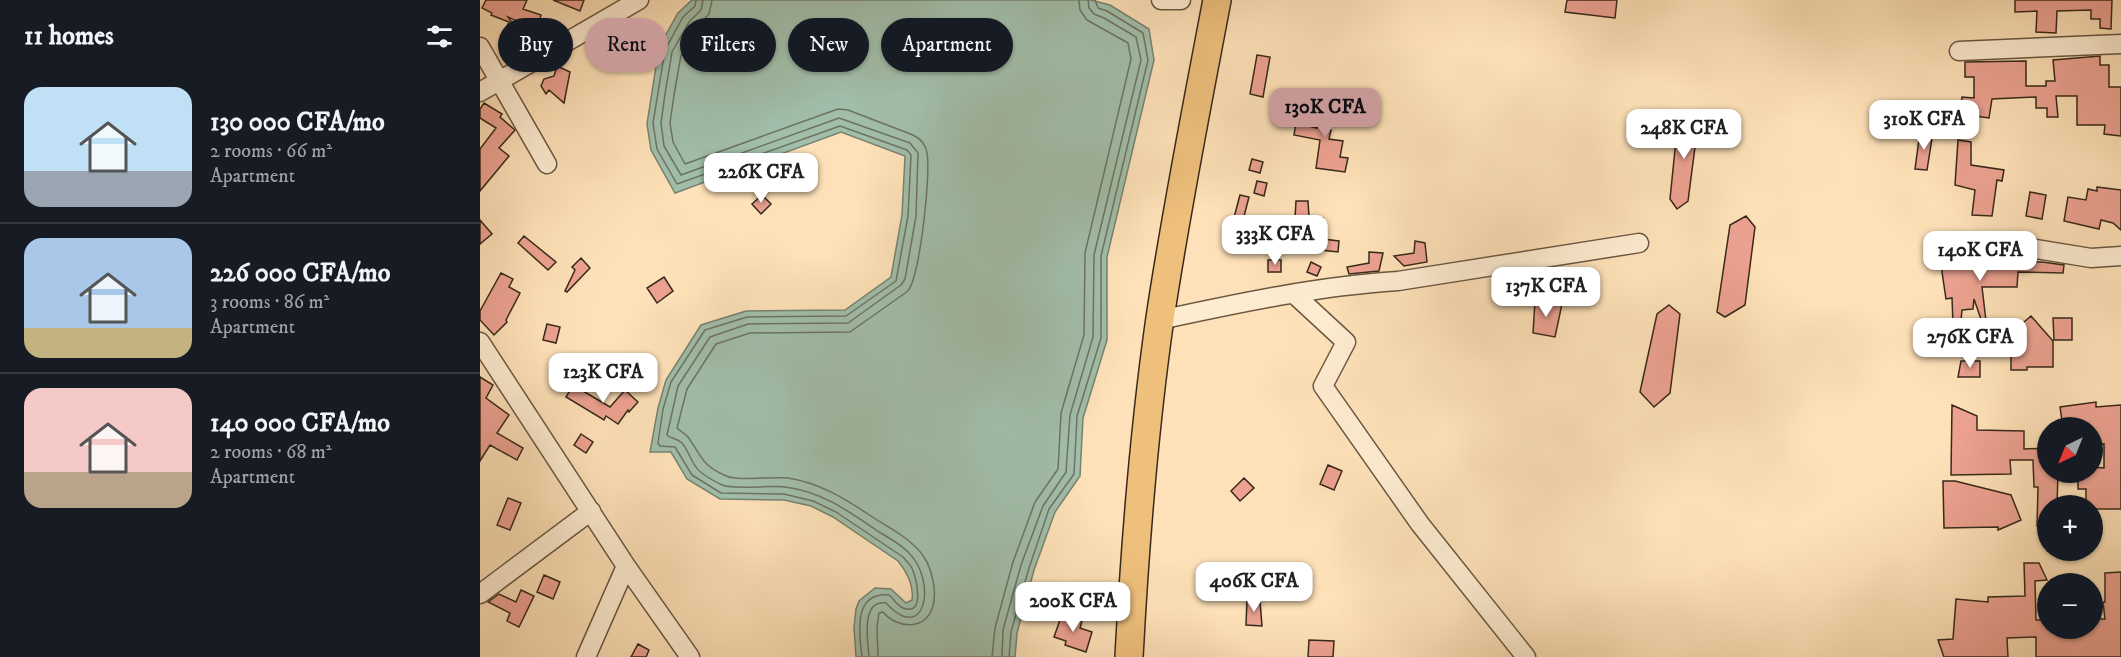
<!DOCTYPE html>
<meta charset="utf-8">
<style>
:root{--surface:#171b24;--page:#242831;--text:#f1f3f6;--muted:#9ea1a6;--line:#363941;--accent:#c59692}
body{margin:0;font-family:"IM FELL DW Pica",serif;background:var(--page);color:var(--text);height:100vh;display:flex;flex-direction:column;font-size:22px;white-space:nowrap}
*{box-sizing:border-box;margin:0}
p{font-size:20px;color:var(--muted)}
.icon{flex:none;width:33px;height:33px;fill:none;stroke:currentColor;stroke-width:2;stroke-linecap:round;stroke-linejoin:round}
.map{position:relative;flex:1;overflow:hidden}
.details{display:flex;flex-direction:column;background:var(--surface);width:480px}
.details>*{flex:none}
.guide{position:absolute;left:18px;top:18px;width:570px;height:54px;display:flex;gap:12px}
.needle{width:39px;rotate:223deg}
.fabs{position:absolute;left:1557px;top:417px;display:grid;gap:12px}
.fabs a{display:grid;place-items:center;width:66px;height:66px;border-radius:50%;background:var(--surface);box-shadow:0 2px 4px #0004;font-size:30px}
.price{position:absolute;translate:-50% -51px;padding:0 14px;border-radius:12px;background:#fff;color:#222;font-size:20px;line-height:39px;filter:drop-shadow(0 2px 3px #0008)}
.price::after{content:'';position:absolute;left:50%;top:36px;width:18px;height:14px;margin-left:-9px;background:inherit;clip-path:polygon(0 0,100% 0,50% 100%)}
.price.current{background:var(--accent);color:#111}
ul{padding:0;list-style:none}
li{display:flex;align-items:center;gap:18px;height:150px;padding:0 24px}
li+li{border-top:2px solid var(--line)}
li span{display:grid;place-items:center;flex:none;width:168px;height:120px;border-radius:18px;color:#555}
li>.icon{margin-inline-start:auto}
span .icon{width:72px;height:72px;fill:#fffc;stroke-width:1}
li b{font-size:26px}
h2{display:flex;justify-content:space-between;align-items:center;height:72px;padding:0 24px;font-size:26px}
.pill{padding:0 21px;border-radius:27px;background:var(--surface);box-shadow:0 2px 4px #0004;font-size:21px;line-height:54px}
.pill.current{background:var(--accent);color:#111}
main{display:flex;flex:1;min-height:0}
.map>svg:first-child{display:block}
.water{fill:#a1beaa;stroke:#778270;stroke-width:1.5}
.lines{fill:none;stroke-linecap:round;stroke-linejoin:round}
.shore{stroke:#6c7462;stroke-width:1.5}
.building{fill:#eda291;stroke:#37291a;stroke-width:1.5}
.minor-casing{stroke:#695742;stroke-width:21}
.highway-casing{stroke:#37291a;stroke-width:30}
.minor{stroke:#feecd1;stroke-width:18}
.highway{stroke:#efc07c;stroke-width:27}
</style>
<main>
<section class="details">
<h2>11 homes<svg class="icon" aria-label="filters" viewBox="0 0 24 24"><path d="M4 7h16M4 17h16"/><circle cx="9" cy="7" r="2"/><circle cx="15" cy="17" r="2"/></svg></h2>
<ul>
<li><span style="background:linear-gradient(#bfe0f5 70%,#9aa5b1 0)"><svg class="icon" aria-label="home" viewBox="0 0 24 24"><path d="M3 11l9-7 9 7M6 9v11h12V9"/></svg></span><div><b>130 000 CFA/mo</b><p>2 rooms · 66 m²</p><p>Apartment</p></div></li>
<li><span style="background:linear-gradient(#a9c7e8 75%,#c2b280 0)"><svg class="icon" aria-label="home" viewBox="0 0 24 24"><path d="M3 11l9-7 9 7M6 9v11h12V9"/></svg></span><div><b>226 000 CFA/mo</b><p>3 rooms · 86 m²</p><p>Apartment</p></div></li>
<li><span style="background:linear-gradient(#f6c9c9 70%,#b9a48a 0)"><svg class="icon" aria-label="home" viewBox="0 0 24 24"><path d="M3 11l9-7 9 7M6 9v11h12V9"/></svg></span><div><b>140 000 CFA/mo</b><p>2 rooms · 68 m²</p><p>Apartment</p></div></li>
</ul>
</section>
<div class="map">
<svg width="1641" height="657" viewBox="0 0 1641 657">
<rect width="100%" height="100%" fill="#fee1b8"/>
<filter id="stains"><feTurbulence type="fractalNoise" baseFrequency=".00333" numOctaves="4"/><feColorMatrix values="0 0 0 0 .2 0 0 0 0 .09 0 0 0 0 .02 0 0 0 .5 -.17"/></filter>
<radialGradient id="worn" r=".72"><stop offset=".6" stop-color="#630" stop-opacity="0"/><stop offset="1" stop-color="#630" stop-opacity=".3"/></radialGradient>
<path class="water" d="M212 0H611L630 5 669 29 674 60 627 257V340L603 418 600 476 575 512 554 570 537 633 535 657H376L374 627 376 609 379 601 395 588 411 589 426 603 432 600C434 586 427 572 418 561L353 517 331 506 304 500 240 499 207 479 191 452H170L178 408 186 380 221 325 266 311 365 310 411 277 422 215 425 156 361 132 195 193 171 150 167 124 179 47 198 13Z"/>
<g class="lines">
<path class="shore" d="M216 0 215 6 203 17 185 50 173 123 177 149 197 184 360 126 427 150 431 155 428 216 416 281 366 316 267 317 225 330 191 382 183 409 178 443 180 446 195 447 212 475 241 493 304 494 333 501 356 512 423 557C426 561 430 564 432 568 436 578 446 617 423 608 417 606 414 599 409 595 373 592 379 632 382 657
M223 0 221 10 209 22 192 52 185 94 181 123 184 146 201 175 359 118 430 143 438 153 436 216 425 279 421 285 368 323 268 324 230 337 198 386 187 435C191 439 197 438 202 443 208 450 210 459 216 467 220 474 234 481 242 485 254 490 289 485 305 487 341 491 370 512 399 532 409 538 421 544 429 553 457 581 446 646 406 603 380 600 388 641 389 657
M232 0 229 14 216 28 201 55 194 95 190 123 193 142 205 164 358 109 368 110 433 135C441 139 446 144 447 153 451 174 440 275 428 291L370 332 270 333 236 344 207 389 197 428C201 432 207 434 210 440 223 458 221 464 244 475 256 482 292 476 308 478 341 483 367 500 394 518 411 529 433 540 444 557 452 569 457 592 453 606 446 631 417 629 403 612L399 613 397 627 398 657
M512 657 515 628 533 562 555 502 578 469 581 413 604 335 605 253 651 59 648 43 607 20 600 10 599 0
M522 657 523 630 541 565 563 506 586 472 590 415 613 337 614 255 661 60 656 37 624 18 614 14 609 8 608 0
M529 657 531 632 549 568 569 509 594 474 597 416 621 338V256L668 60 663 33 627 11 618 8 615 0"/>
</g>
<path class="building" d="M6 0H47L43 9 61 15 57 30 28 17 51 48 31 61 25 53 39 42 23 35 29 22 11 15 12 13 2 8Z
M73 0H104L100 11Z
M1087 0H1137L1135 18 1085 12Z
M1535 0H1632L1631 29 1620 28V19H1611V10L1577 11 1576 33 1556 32 1557 11 1535 12Z
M777 55 790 57 783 97 770 94Z
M1620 56V65H1629V87H1641V136L1624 134 1625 125H1597V96H1576L1578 117H1567V108H1556V97L1512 99 1509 118 1480 114 1482 97 1494 98V77H1485V62L1546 61V86H1566V81H1575L1573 60Z
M77 66 90 72 84 103 69 90 66 94 61 86 64 79 74 76Z
M848 96 859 99 849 129 851 130 849 139 863 141 860 157 868 158 865 172 836 168 840 140 814 135 816 123 837 128Z
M4 103 22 114 20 117 35 130 19 148 29 156 0 191V149L16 128 0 118V109Z
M1211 112 1218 124 1208 201 1197 209 1190 199 1198 120Z
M1440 132H1453L1447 170 1435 169Z
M1478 140 1491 142V165L1524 170 1522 181 1517 180 1512 216 1492 215 1495 190 1475 185Z
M772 159 783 162 780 173 769 170Z
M777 181 787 183 784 196 774 193Z
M1617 187 1641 190V230L1633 223 1621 220 1619 229 1584 221 1588 197 1606 200 1608 189 1617 191Z
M1550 192 1566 195 1562 219 1546 216Z
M282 195 291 204 281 214 272 204Z
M760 195 769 197 761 228 752 225Z
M816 201H828L829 217 843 218V239L859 241 858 252 831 249V229L803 227 804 216 815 217Z
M1266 216 1275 227 1265 305 1245 317 1237 312 1250 225Z
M0 220 12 234 0 244Z
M44 236 76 262 68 270 38 243Z
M935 241 945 243 947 262 924 266 914 256 934 253Z
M1463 248 1490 249 1489 269 1510 268 1511 262H1562L1584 265 1583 273 1538 272 1537 287H1502L1506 321 1502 322 1494 299 1493 309 1482 310 1479 342 1469 343V324H1473L1472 298 1466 299 1462 272Z
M889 252 903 253 899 271 869 274 867 267 889 263Z
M101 258 110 268 87 292 85 291 95 270 92 267Z
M788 260H801V272H788Z
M831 262 841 267 837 276 827 272Z
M21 273 33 279 29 287 40 293 26 320 27 322 14 335 0 320V311Z
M184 277 193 291 177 303 167 288Z
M1055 301 1082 304 1075 337 1053 333Z
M1189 305 1200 314 1190 393 1174 407 1160 392 1177 314Z
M1551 316 1573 341V367H1547V370H1531V349L1512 350 1508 338H1521L1520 327H1538Z
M1573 318H1592V340H1574Z
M67 324 80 327 76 343 63 340Z
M112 356 142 376 134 387 105 368Z
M1481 361H1500V377H1478Z
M0 377 13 385 6 398 29 415 17 433 43 448 37 460 10 445 0 461Z
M93 385 130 407 145 390 158 402 149 412 148 410 138 424 126 416 124 420 86 397Z
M1616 402V407L1641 405V509H1612V506H1606V489H1598V472H1612V467L1624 468V444L1612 446V428H1583L1580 407Z
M1472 405 1497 416V430L1544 431V449L1568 448V472H1578L1577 506H1568V526H1557L1558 487H1554L1553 460H1530L1531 474 1471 475Z
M101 434 113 442 106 453 94 445Z
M848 465 862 471 854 490 840 484Z
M764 478 774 488 760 501 751 491Z
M1463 481H1475L1531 495 1541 520 1518 530V527L1464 528Z
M28 498 41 503 30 530 17 525Z
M1544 563H1559L1567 580 1555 581 1556 620H1568V628H1612V619H1625L1623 602H1625V573L1641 572V657H1556V637L1527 638 1528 657H1464L1458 640 1473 639 1476 599 1508 602V597L1545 596Z
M64 575 80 582 73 599 57 592Z
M41 590 54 596 39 627 27 621 30 613 8 602 19 594 36 602Z
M767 600 780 601 782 626 766 625Z
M582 614 602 621 600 628 612 632 606 652 585 645 586 641 574 637Z
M829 640 854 641 853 657H828Z
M158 644 169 650 166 657H151Z"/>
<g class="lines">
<g class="minor-casing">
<path id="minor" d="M681 0H701
M0 47 67 164
M1479 51 1641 44
M0 92 159 0
M1525 244 1611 258 1641 256
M814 294 866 342 843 386 940 524 1046 657
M680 320C759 303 838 286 918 281L1159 243
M0 342 146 566 210 657
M0 594 111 511
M106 657 146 566"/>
</g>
<g class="highway-casing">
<path id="highway" d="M649 657C655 544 664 430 680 318 696 211 717 106 737 0"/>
</g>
<use href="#minor" class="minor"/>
<use href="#highway" class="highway"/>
</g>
<rect width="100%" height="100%" filter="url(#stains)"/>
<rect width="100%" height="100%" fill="url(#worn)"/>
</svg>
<div class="fabs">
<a><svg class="needle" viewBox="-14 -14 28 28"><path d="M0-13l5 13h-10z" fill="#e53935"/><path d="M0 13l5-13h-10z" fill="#9ea1a6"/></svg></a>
<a>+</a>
<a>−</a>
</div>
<b class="price current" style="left:845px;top:139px">130K CFA</b>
<b class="price" style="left:1444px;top:151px">310K CFA</b>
<b class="price" style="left:1204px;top:160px">248K CFA</b>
<b class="price" style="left:281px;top:204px">226K CFA</b>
<b class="price" style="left:795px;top:266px">333K CFA</b>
<b class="price" style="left:1500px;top:282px">140K CFA</b>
<b class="price" style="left:1066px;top:318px">137K CFA</b>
<b class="price" style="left:1490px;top:369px">276K CFA</b>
<b class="price" style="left:123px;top:404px">123K CFA</b>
<b class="price" style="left:774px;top:613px">406K CFA</b>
<b class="price" style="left:593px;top:633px">200K CFA</b>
<div class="guide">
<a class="pill">Buy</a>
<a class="pill current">Rent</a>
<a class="pill">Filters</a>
<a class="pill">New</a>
<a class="pill">Apartment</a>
</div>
</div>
</main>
